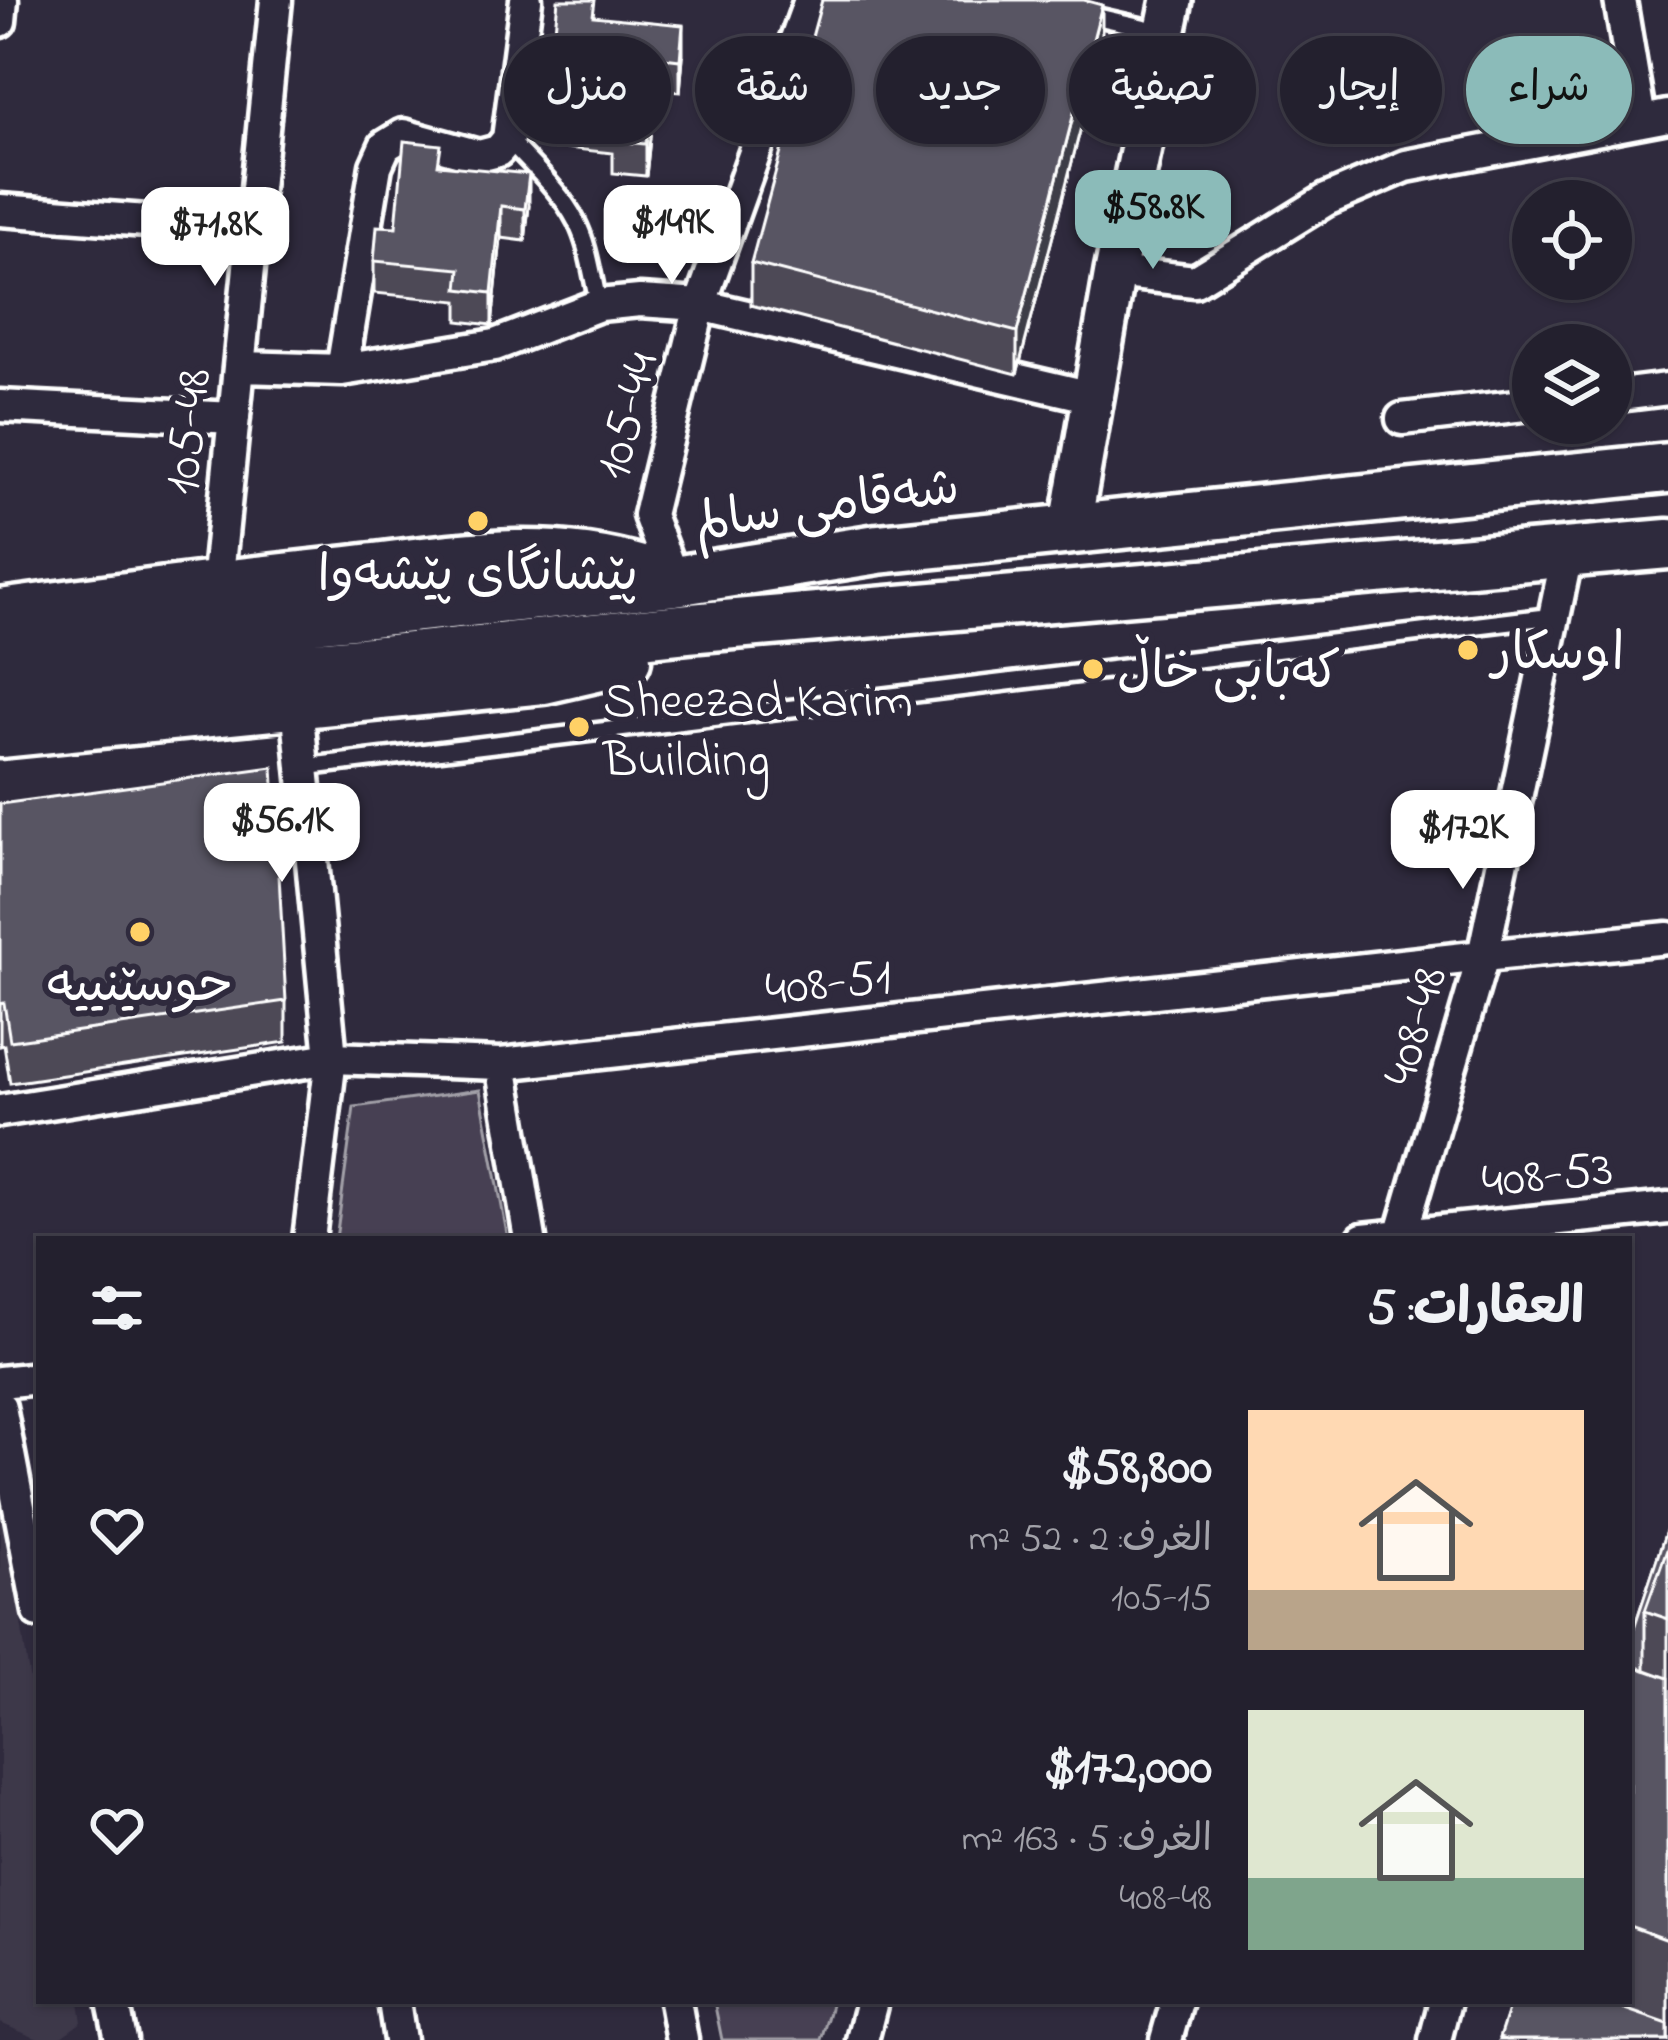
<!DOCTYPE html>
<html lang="ar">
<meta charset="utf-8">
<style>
:root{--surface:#23202e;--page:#2b2836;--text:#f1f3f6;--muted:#a3a3aa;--line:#403e4a;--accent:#8bbbb9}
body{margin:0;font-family:"Indie Flower","Playpen Sans Arabic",sans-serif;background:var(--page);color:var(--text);direction:rtl;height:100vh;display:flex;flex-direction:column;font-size:45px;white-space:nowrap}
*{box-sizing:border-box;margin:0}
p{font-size:39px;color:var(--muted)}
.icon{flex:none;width:66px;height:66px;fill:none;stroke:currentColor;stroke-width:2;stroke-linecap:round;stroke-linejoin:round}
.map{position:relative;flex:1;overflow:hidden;direction:ltr}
.panel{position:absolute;left:36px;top:1236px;width:1596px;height:768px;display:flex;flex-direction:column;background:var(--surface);border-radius:0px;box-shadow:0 3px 9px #0004,0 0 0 3px var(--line);direction:rtl}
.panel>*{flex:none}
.banner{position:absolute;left:36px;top:36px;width:1596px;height:108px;direction:rtl;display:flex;gap:24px}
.buttons{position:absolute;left:1512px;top:180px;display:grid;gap:24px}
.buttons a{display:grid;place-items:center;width:120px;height:120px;border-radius:50%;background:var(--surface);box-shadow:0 3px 9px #0004,0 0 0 3px var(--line);font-size:60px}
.price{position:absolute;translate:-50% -102px;padding:0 27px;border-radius:24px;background:#fff;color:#222;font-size:39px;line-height:78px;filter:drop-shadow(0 3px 6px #0008)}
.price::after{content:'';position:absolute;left:50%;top:72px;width:36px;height:27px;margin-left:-18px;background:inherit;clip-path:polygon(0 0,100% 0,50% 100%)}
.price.active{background:var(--accent);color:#111}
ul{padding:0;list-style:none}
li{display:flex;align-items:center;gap:36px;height:300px;padding:0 48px}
li span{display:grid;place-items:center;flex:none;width:336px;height:240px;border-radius:0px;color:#555}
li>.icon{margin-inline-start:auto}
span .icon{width:144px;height:144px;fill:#fffc;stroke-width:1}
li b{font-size:51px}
h2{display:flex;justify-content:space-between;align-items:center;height:144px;padding:0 48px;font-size:51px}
.tag{padding:0 42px;border-radius:54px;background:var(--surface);box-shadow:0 3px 9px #0004,0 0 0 3px var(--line);font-size:42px;line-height:108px}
.tag.active{background:var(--accent);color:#111}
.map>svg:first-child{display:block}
.built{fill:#3c3749}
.green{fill:#464152;stroke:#a2a0a8;stroke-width:3}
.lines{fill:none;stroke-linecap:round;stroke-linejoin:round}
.service-casing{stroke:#fff;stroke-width:24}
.minor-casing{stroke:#fff;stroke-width:39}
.tertiary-casing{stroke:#fff;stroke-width:48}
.primary-casing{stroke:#fff;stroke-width:57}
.service{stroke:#2f2a3d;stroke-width:15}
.minor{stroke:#2f2a3d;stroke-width:30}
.tertiary{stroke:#2f2a3d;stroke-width:39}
.primary{stroke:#2f2a3d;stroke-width:48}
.wall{fill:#4d4956;stroke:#fff;stroke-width:3}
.shaded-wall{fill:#3e3c46;stroke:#fff;stroke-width:3}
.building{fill:#595564;stroke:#fff;stroke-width:3}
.poi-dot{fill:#ffd166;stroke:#2f2a3d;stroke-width:4.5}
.labels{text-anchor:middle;stroke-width:12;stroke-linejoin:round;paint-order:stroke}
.street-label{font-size:51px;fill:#fff;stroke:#2f2a3d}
.poi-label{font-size:51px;fill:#fff;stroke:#2f2a3d;text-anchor:start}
</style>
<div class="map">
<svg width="1668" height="2040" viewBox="0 0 1668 2040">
<rect width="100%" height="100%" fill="#2f2a3d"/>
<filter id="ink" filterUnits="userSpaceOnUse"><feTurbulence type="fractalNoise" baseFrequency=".00833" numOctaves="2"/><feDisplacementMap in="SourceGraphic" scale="24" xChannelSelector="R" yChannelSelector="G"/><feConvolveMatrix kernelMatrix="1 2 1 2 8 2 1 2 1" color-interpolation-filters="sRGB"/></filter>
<g filter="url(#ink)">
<path class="built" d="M0 1486 39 1740V2001H79L82 2022 57 2040H40L0 2023Z"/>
<path class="green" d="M480 1090 508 1239H336L354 1107Z
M714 2001H832L821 2040H722Z"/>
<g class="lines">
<g class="service-casing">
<path id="service" d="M1085 14 1164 32
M508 139C531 165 560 190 576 221 589 246 592 277 599 305
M304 767 1554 616"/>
</g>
<g class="minor-casing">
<path id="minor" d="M1620 0 1640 120
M0 21 2 0
M0 210 254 229
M1115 272 1195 281 1326 200 1406 166 1668 116
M241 367 342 370 495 345 599 305 640 301 700 305 1092 397
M342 370 376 166 385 146 403 135 479 156 498 151 508 139 526 0
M1611 396 1668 389
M0 406 234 418
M1402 419 1533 404
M674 581 649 515 700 305 810 0
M217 585 276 0
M297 705 331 1058 309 1239
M501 1064 530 1239
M0 1111 331 1058 501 1064 1483 956 1668 938
M1363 1239 1668 1208
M1400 1239 1483 956 1567 555
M0 1382 39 1378
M0 1407 39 1612
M113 2001 121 2040
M394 2001 400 2040
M675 2001 682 2040
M862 2040 872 2001
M1166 2040 1177 2001
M1435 2040 1445 2001"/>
</g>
<g class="tertiary-casing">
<path id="tertiary" d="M1070 530 1115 272 1172 0"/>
</g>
<g class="primary-casing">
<path id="primary" d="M0 614C116 598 232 583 348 571 448 560 543 541 641 571
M0 650 674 581 878 549 1668 468
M0 695 392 659 689 628 1668 544
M0 733 543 679 626 660"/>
</g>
<use href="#service" class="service"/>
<use href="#minor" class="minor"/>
<use href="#tertiary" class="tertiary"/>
<use href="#primary" class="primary"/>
</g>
<path class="wall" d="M595 16 683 57 680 92 655 90 646 176 613 173V153L528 144V112Z
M1102 46 1017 374 751 305V263Z
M441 165 529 206 525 241 501 238 492 325 458 321V301L374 293V261Z
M0 804 286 1001V1042L10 1083 4 1045 0 1046Z
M1668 1525V2040H1499L1511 2001H1629V1643Z"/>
<path class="shaded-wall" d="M1102 5V46L1017 374V332Z
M683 25V57L680 92V60Z
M655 57V90L646 176V144Z
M529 174V206L525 241V209Z
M501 206V238L492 325V293Z"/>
<path class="building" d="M558 0H595L593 16 683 25 680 60 655 57 646 144 613 141 614 121 528 112 532 77 550 79Z
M822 0H1084L1102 5 1017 332 751 263Z
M404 141 441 145 438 165 529 174 525 209 501 206 492 293 458 289 460 269 374 261 377 226 396 227Z
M273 767 286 1001 10 1041 4 1003 0 1004V804Z
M1668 1525V1547L1645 1611V1670L1629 1664V1643Z
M1668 1547V1619L1645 1611Z
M1629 1664 1668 1678V1940L1629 1926Z
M1511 2001H1602L1668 2024V2040H1506L1499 2038Z"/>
</g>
<g class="poi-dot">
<circle cx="478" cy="521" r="12"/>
<circle cx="1468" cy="650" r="12"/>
<circle cx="1093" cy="669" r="12"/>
<circle cx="579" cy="727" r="12"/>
<circle cx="140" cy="932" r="12"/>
</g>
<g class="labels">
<g class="street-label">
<text transform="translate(624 415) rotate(-76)" y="18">105-44</text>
<text transform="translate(185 431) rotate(-84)" y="18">105-48</text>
<text transform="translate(826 502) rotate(-8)" y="18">شەقامی سالم</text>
<text transform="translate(828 980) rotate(-6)" y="18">408-51</text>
<text transform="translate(1412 1025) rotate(-74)" y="18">408-48</text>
<text transform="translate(1547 1172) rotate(-6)" y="18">408-53</text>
</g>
<g class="poi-label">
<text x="478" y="589" text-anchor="middle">پێشانگای پێشەوا</text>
<text x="1492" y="668">اوسكار</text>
<text x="1117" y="687">کەبابی خاڵ</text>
<text x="603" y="716">Sheezad Karim<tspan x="603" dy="59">Building</tspan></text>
<text x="140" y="1000" text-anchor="middle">حوسێنییە</text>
</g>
</g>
</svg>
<div class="buttons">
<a><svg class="icon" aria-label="locate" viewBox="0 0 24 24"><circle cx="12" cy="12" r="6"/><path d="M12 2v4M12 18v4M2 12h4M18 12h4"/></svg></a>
<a><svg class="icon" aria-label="layers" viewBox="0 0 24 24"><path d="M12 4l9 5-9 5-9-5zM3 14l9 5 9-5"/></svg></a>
</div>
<b class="price active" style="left:1153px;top:272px">$58.8K</b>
<b class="price" style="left:672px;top:287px">$149K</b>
<b class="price" style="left:215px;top:289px">$71.8K</b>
<b class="price" style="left:282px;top:885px">$56.1K</b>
<b class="price" style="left:1463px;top:892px">$172K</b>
<div class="banner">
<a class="tag active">شراء</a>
<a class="tag">إيجار</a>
<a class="tag">تصفية</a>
<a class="tag">جديد</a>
<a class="tag">شقة</a>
<a class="tag">منزل</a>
</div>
<section class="panel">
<h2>العقارات: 5<svg class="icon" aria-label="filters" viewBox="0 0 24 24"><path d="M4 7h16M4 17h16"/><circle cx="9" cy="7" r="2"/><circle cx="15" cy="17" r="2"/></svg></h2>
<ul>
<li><span style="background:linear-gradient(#ffd9b3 75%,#b9a48a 0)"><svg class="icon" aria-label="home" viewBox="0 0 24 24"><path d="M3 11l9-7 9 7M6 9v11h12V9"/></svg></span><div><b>$58,800</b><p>الغرف: 2 · 52 m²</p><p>105-15</p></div><svg class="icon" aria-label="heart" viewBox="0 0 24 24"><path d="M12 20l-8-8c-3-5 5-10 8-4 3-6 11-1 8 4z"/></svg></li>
<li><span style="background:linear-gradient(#dfe7d0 70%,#7fa58c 0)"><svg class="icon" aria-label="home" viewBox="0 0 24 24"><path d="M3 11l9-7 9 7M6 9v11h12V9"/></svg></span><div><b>$172,000</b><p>الغرف: 5 · 163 m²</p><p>408-48</p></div><svg class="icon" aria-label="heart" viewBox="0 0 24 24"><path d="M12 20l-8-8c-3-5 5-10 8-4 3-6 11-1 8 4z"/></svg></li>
</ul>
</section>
</div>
